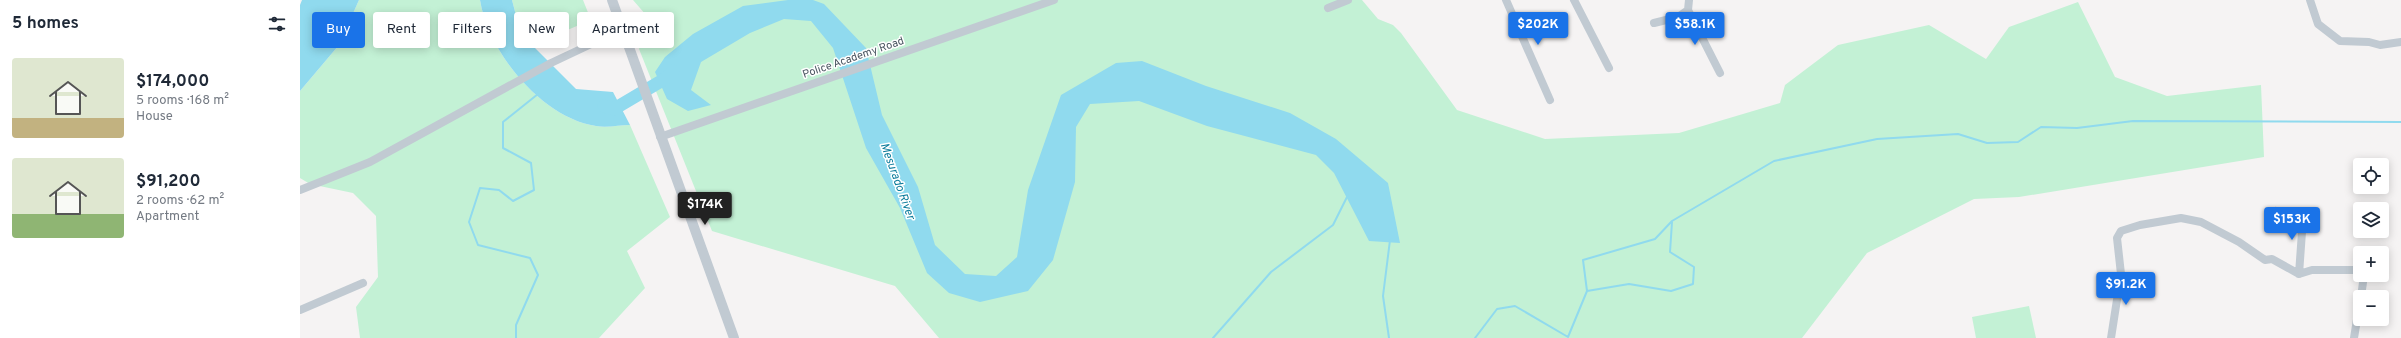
<!DOCTYPE html>
<meta charset="utf-8">
<style>
:root{--surface:#fff;--page:#f6f6f7;--text:#1f2937;--muted:#747a83;--accent:#1a73e8}
body{margin:0;font-family:Overpass,sans-serif;background:var(--page);color:var(--text);height:100vh;display:flex;flex-direction:column;font-size:15px;white-space:nowrap}
*{box-sizing:border-box;margin:0}
p{font-size:13px;color:var(--muted)}
.icon{flex:none;width:22px;height:22px;fill:none;stroke:currentColor;stroke-width:2;stroke-linecap:round;stroke-linejoin:round}
.map{position:relative;flex:1;overflow:hidden}
.sheet{display:flex;flex-direction:column;background:var(--surface);width:300px}
.sheet>*{flex:none}
.hud{position:absolute;left:12px;top:12px;width:380px;height:36px;display:flex;gap:8px}
.fabs{position:absolute;left:2053px;top:158px;display:grid;gap:8px}
.fabs a{display:grid;place-items:center;width:36px;height:36px;border-radius:4px;background:var(--surface);box-shadow:0 2px 10px #0003;font-size:20px}
.price{position:absolute;translate:-50% -34px;padding:0 9px;border-radius:4px;background:var(--accent);color:#fff;font-size:13px;line-height:26px;filter:drop-shadow(0 1px 2px #0008)}
.price::after{content:'';position:absolute;left:50%;top:24px;width:12px;height:9px;margin-left:-6px;background:inherit;clip-path:polygon(0 0,100% 0,50% 100%)}
.price.on{background:#222;color:#fff}
ul{padding:0;list-style:none}
li{display:flex;align-items:center;gap:12px;height:100px;padding:0 12px}
li span{display:grid;place-items:center;flex:none;width:112px;height:80px;border-radius:4px;color:#555}
li>.icon{margin-inline-start:auto}
span .icon{width:48px;height:48px;fill:#fffc;stroke-width:1}
li b{font-size:17px}
h2{display:flex;justify-content:space-between;align-items:center;height:48px;padding:0 12px;font-size:17px}
.chip{padding:0 14px;border-radius:4px;background:var(--surface);box-shadow:0 2px 10px #0003;font-size:14px;line-height:36px}
.chip.on{background:var(--accent);color:#fff}
main{display:flex;flex:1;min-height:0}
.map>svg:first-child{display:block}
.green{fill:#c3f1d5}
.water{fill:#90daee}
.lines{fill:none;stroke-linecap:round;stroke-linejoin:round}
.stream{stroke:#90daee;stroke-width:2}
.river{stroke:#90daee;stroke-width:13}
.minor{stroke:#c1cad2;stroke-width:8}
.tertiary{stroke:#c1cad2;stroke-width:10}
.labels{text-anchor:middle;stroke-width:3;stroke-linejoin:round;paint-order:stroke}
.street-label{font-size:11px;fill:#4a5661;stroke:#fff}
.water-label{font-size:12px;font-style:italic;fill:#0c7c9b;stroke:#fff}
</style>
<main>
<section class="sheet">
<h2>5 homes<svg class="icon" aria-label="filters" viewBox="0 0 24 24"><path d="M4 7h16M4 17h16"/><circle cx="9" cy="7" r="2"/><circle cx="15" cy="17" r="2"/></svg></h2>
<ul>
<li><span style="background:linear-gradient(#dfe7d0 75%,#c2b280 0)"><svg class="icon" aria-label="home" viewBox="0 0 24 24"><path d="M3 11l9-7 9 7M6 9v11h12V9"/></svg></span><div><b>$174,000</b><p>5 rooms · 168 m²</p><p>House</p></div></li>
<li><span style="background:linear-gradient(#dfe7d0 70%,#8fb573 0)"><svg class="icon" aria-label="home" viewBox="0 0 24 24"><path d="M3 11l9-7 9 7M6 9v11h12V9"/></svg></span><div><b>$91,200</b><p>2 rooms · 62 m²</p><p>Apartment</p></div></li>
</ul>
</section>
<div class="map">
<svg width="2101" height="338" viewBox="0 0 2101 338">
<rect width="100%" height="100%" fill="#f5f3f3"/>
<path class="green" d="M59 0H180C188 52 242 118 296 126 307 128 319 125 330 125L370 217 327 251 345 288 299 338H60L56 307 78 277 76 216 53 193 10 184 0 178V91L39 45Z
M212 0H283L291 20 232 45 219 27Z
M333 0H1062L1078 19 1093 25 1101 33 1157 110 1245 139 1379 133 1480 103 1485 85 1538 45 1629 25 1686 59 1709 27 1778 2 1815 77 1867 96 1961 85 1964 157 1719 197 1674 199 1567 253 1502 338H639L595 286 412 231 339 49 346 15Z
M1729 306 1736 338H1676L1672 317Z"/>
<path class="water" d="M2 0H59L39 45 0 91V5Z
M180 0H212L219 27 232 45 276 89 313 92 330 125C320 125 307 128 296 126 242 118 188 52 180 0Z
M488 0H513L524 4 566 48 582 115 618 187 635 245 665 274 696 276 717 257 728 190 761 95 816 63 842 61 906 86 990 113 1036 139 1088 183 1100 243 1069 241 1034 173 1016 155 907 126 839 101 790 104 776 127 775 182 753 260 728 291 680 302 649 293 627 273 600 208 566 148 533 48 511 21 484 19 450 33 401 62 391 90 411 105 388 111 367 99 355 72 365 57 393 34 443 6Z"/>
<g class="lines">
<path class="stream" d="M1287 291 1329 284 1371 291 1393 284 1394 267 1370 252 1372 222
M216 338V325L238 275 230 258 178 245 169 222 180 188 199 190 213 201 234 190 231 163 203 148V122L238 94
M913 338 971 272 1033 225 1048 195
M1089 338 1083 296 1090 240
M1175 338 1197 309 1215 306 1268 337 1287 291 1283 260 1355 239 1372 221 1474 161 1577 139 1658 134 1687 143 1718 142 1741 127 1777 128 1833 121 2101 122"/>
<path class="river" d="M304 106 314 109 368 77 373 71"/>
<path class="minor" d="M1206 0 1250 100
M1274 0 1309 68
M2010 0 2018 24 2040 41 2069 42 2080 45 2101 42
M1028 8 1048 0
M1388 10 1420 73
M1354 23 1378 17 1388 10 1389 0
M360 137 754 0
M0 190 70 162 251 63 323 29
M1976 211 1993 219 2002 232 1999 274
M2061 297 2064 275
M0 310 63 283
M1811 338 1821 274 1817 238 1821 231 1840 225 1881 218 1901 222 1939 242 1965 260 1972 259 1999 274 2012 270H2060
M2054 338 2060 301"/>
<path class="tertiary" d="M312 0 434 338"/>
</g>
<g class="labels">
<g class="street-label">
<text transform="translate(553 57) rotate(-19)" y="4">Police Academy Road</text>
</g>
<g class="water-label">
<text transform="translate(598 181) rotate(70)" y="4">Mesurado River</text>
</g>
</g>
</svg>
<div class="fabs">
<a><svg class="icon" aria-label="locate" viewBox="0 0 24 24"><circle cx="12" cy="12" r="6"/><path d="M12 2v4M12 18v4M2 12h4M18 12h4"/></svg></a>
<a><svg class="icon" aria-label="layers" viewBox="0 0 24 24"><path d="M12 4l9 5-9 5-9-5zM3 14l9 5 9-5"/></svg></a>
<a>+</a>
<a>−</a>
</div>
<b class="price" style="left:1238px;top:46px">$202K</b>
<b class="price" style="left:1395px;top:46px">$58.1K</b>
<b class="price on" style="left:405px;top:226px">$174K</b>
<b class="price" style="left:1992px;top:241px">$153K</b>
<b class="price" style="left:1826px;top:306px">$91.2K</b>
<div class="hud">
<a class="chip on">Buy</a>
<a class="chip">Rent</a>
<a class="chip">Filters</a>
<a class="chip">New</a>
<a class="chip">Apartment</a>
</div>
</div>
</main>
